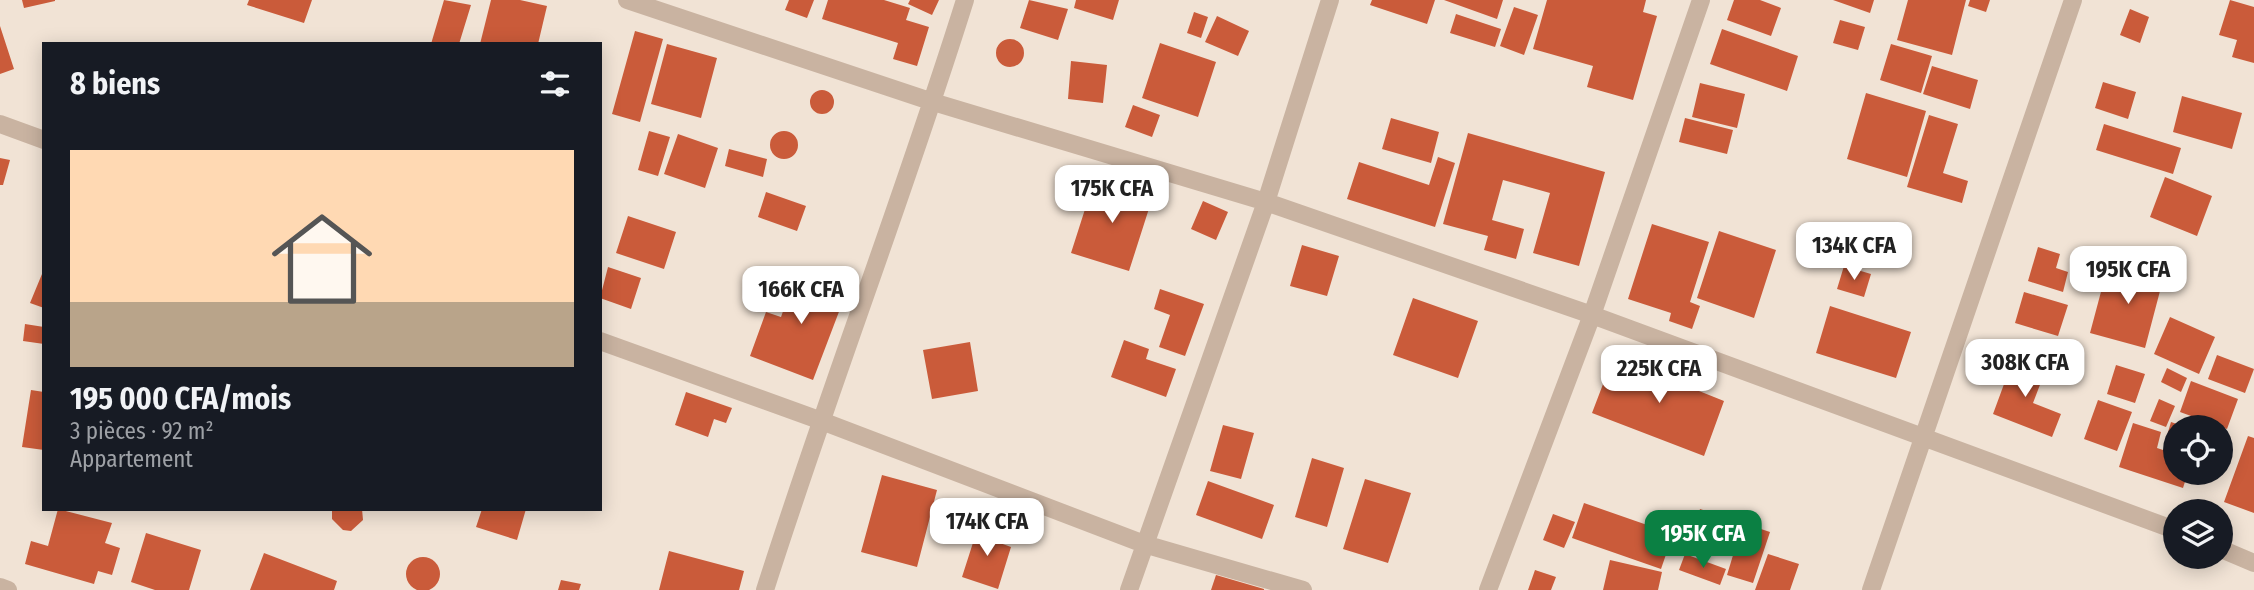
<!DOCTYPE html>
<html lang="fr">
<meta charset="utf-8">
<style>
:root{--surface:#171b24;--page:#20242c;--text:#f1f3f6;--muted:#9ea1a6;--accent:#0b8043}
body{margin:0;font-family:"Fira Sans Condensed",sans-serif;background:var(--page);color:var(--text);height:100vh;display:flex;flex-direction:column;font-size:26px;white-space:nowrap}
*{box-sizing:border-box;margin:0}
p{font-size:23px;color:var(--muted)}
.icon{flex:none;width:38px;height:38px;fill:none;stroke:currentColor;stroke-width:2;stroke-linecap:round;stroke-linejoin:round}
.map{position:relative;flex:1;overflow:hidden}
.details{position:absolute;left:42px;top:42px;width:560px;height:469px;display:flex;flex-direction:column;background:var(--surface);border-radius:0px;box-shadow:0 4px 18px #0003}
.details>*{flex:none}
.fabs{position:absolute;left:2163px;top:415px;display:grid;gap:14px}
.fabs a{display:grid;place-items:center;width:70px;height:70px;border-radius:50%;background:var(--surface);box-shadow:0 4px 18px #0003;font-size:35px}
.price{position:absolute;translate:-50% -60px;padding:0 16px;border-radius:14px;background:#fff;color:#222;font-size:23px;line-height:46px;filter:drop-shadow(0 2px 4px #0008)}
.price::after{content:'';position:absolute;left:50%;top:42px;width:21px;height:16px;margin-left:-10px;background:inherit;clip-path:polygon(0 0,100% 0,50% 100%)}
.price.selected{background:var(--accent);color:#fff}
ul{padding:0;list-style:none}
li{display:grid;align-content:center;gap:14px;height:371px;padding:0 28px}
li span{display:grid;place-items:center;height:217px;border-radius:0px;color:#555}
li>.icon{margin-inline-start:auto}
span .icon{width:126px;height:126px;fill:#fffc;stroke-width:1}
li b{font-size:30px}
h2{display:flex;justify-content:space-between;align-items:center;height:84px;padding:0 28px;font-size:30px}
.map>svg:first-child{display:block}
.building{fill:#ca5b3a}
.lines{fill:none;stroke-linecap:round;stroke-linejoin:round}
.minor{stroke:#c9b3a1;stroke-width:18}
</style>
<div class="map">
<svg width="2254" height="590" viewBox="0 0 2254 590">
<rect width="100%" height="100%" fill="#f1e3d5"/>
<path class="building" d="M22 0H55V1L24 8Z
M249 0H312L304 23 247 5Z
M444 0 471 5 459 44H431Z
M491 0H520L547 6 538 44H480Z
M789 0H814L807 18 785 10Z
M828 0H884L910 8 906 20 929 27 917 66 893 59 898 43 822 19Z
M910 0H939L932 15 908 4Z
M1029 0 1068 9 1058 40 1020 28Z
M1076 0H1119L1113 20 1074 8Z
M1372 0H1435L1427 24 1370 5Z
M1444 0H1503L1497 19Z
M1547 0H1646L1643 12 1657 16 1633 100 1587 87 1593 66 1533 49Z
M1734 0H1760L1781 8 1771 36 1727 20Z
M1833 0H1874L1870 13Z
M1908 0H1966L1952 55 1897 40Z
M1970 0H1990L1986 12 1968 6Z
M2230 0 2254 7V63L2232 57 2237 40 2219 35Z
M1514 7 1538 15 1524 55 1500 46Z
M2130 9 2149 17 2140 43 2120 35Z
M1194 12 1208 17 1201 38 1187 33Z
M1456 14 1501 29 1495 47 1450 33Z
M1217 16 1249 31 1238 56 1205 42Z
M1840 20 1865 27 1858 50 1833 43Z
M0 26 14 69 0 74Z
M1722 29 1798 56 1787 91 1710 64Z
M635 31 663 39 640 122 612 114Z
M996 53a14 14 0 1 1 28 0a14 14 0 1 1-28 0Z
M1160 43 1216 62 1198 117 1142 98Z
M667 44 717 58 701 118 651 104Z
M1891 44 1932 56 1921 93 1880 80Z
M1071 61 1107 65 1103 103 1068 99Z
M1932 66 1978 80 1970 109 1923 94Z
M2103 82 2136 92 2128 119 2095 108Z
M1700 83 1745 94 1737 128 1692 117Z
M810 102a12 12 0 1 1 24 0a12 12 0 1 1-24 0Z
M1866 93 1926 111 1907 177 1847 159Z
M2182 96 2242 113 2232 149 2173 132Z
M1133 105 1160 115 1152 137 1125 127Z
M1929 115 1958 124 1943 173 1968 181 1962 203 1907 187Z
M1391 118 1439 132 1431 163 1382 149Z
M1685 118 1733 130 1727 154 1679 142Z
M2104 124 2181 148 2173 174 2096 150Z
M770 145a14 14 0 1 1 28 0a14 14 0 1 1-28 0Z
M649 131 670 137 658 176 638 170Z
M1468 133 1605 172 1579 266 1533 253 1550 193 1503 180 1492 220 1524 229 1516 259 1484 250 1488 236 1443 224Z
M678 134 718 148 705 188 664 174Z
M729 149 767 159 763 177 725 166Z
M1438 157 1455 163 1435 227 1347 199 1359 162 1429 185Z
M0 158 10 160 3 185H0Z
M2165 177 2212 196 2197 236 2150 217Z
M1095 178 1153 196 1129 271 1071 253Z
M766 192 806 206 797 231 758 217Z
M1203 201 1228 212 1216 240 1191 229Z
M628 216 676 232 664 269 616 253Z
M1652 224 1709 242 1690 302 1700 306 1692 329 1669 321 1671 313 1628 299Z
M1719 231 1776 250 1754 318 1697 298Z
M1302 245 1339 256 1327 296 1290 286Z
M2038 247 2060 254 2056 268 2068 272 2063 292 2028 281Z
M2135 264 2165 272 2145 348 2090 333 2106 273 2131 280Z
M1844 266 1871 274 1864 297 1837 289Z
M608 267 641 278 631 309 600 298Z
M798 269 848 288 813 380 750 356 766 312 781 317Z
M42 274 44 275V308L30 303Z
M1160 289 1204 304 1185 356 1159 347 1170 315 1154 309Z
M2024 292 2068 305 2058 336 2015 323Z
M1413 298 1478 321 1458 378 1393 355Z
M1830 306 1911 332 1896 378 1816 353Z
M2170 317 2215 337 2199 374 2154 354Z
M25 324 44 327V344L23 341Z
M1124 340 1149 349 1146 359 1176 369 1166 397 1111 377Z
M970 342 978 391 932 399 923 350Z
M2217 355 2254 369 2245 393 2208 379Z
M2014 357 2046 369 2033 403 2061 414 2052 437 1993 414Z
M1613 358 1651 373 1655 364 1692 378 1689 387 1724 401 1704 456 1592 413Z
M2116 365 2145 374 2135 403 2107 394Z
M2167 368 2187 378 2181 392 2161 382Z
M2191 381 2238 399 2227 429 2180 412Z
M31 390 44 392V450L22 447Z
M686 392 732 408 726 423 714 419 708 437 675 425Z
M2159 399 2175 406 2166 427 2150 421Z
M2098 400 2132 412 2117 451 2084 439Z
M2171 422 2183 426 2175 427V442L2166 439Z
M2133 423 2161 432 2157 448 2175 454V472H2188L2183 488 2119 467Z
M1223 425 1254 433 1241 479 1210 471Z
M2248 436 2254 438V513L2224 502Z
M1312 458 1344 468 1327 527 1295 517Z
M882 475 937 490 917 567 861 552Z
M1365 479 1411 493 1388 563 1343 549Z
M1208 481 1274 505 1262 539 1196 515Z
M1584 503 1673 534 1661 569 1572 538Z
M58 509 112 523 105 543 120 548 112 575 98 571 94 584 25 564 31 541 48 546Z
M332 509H362L363 520 351 531 343 530 332 519Z
M482 509H526L517 540 476 527Z
M1700 509 1770 532 1753 583 1727 575 1734 552 1691 538Z
M1553 514 1575 522 1564 548 1543 540Z
M979 524 1003 532 1000 543 1011 547 998 589 962 577Z
M146 533 201 550 189 590H155L131 582Z
M669 551 744 571 739 590H659Z
M264 553 337 581 334 590H250Z
M1685 554 1726 569 1720 585 1679 570Z
M1768 554 1799 564 1790 590H1755Z
M406 574a17 17 0 1 1 34 0a17 17 0 1 1-34 0Z
M1610 560 1662 572 1658 590H1603Z
M1535 570 1556 577 1551 590H1528Z
M1216 575 1264 589V590H1211Z
M561 580 581 584 579 590H558Z"/>
<g class="lines">
<path class="minor" d="M627 0 933 102 1266 202 1592 315 2175 530
M0 124 44 140
M600 341 819 420 1144 544 1303 590
M2221 549 2254 563
M0 587 8 590
M765 590C828 392 903 198 965 0
M1129 590 1266 202 1330 0
M1488 590 1592 315 1701 0
M1871 590 2073 0"/>
</g>
</svg>
<div class="fabs">
<a><svg class="icon" aria-label="locate" viewBox="0 0 24 24"><circle cx="12" cy="12" r="6"/><path d="M12 2v4M12 18v4M2 12h4M18 12h4"/></svg></a>
<a><svg class="icon" aria-label="layers" viewBox="0 0 24 24"><path d="M12 4l9 5-9 5-9-5zM3 14l9 5 9-5"/></svg></a>
</div>
<b class="price" style="left:1112px;top:225px">175K CFA</b>
<b class="price" style="left:1854px;top:282px">134K CFA</b>
<b class="price" style="left:2128px;top:306px">195K CFA</b>
<b class="price" style="left:801px;top:326px">166K CFA</b>
<b class="price" style="left:2025px;top:399px">308K CFA</b>
<b class="price" style="left:1659px;top:405px">225K CFA</b>
<b class="price" style="left:987px;top:558px">174K CFA</b>
<b class="price selected" style="left:1703px;top:570px">195K CFA</b>
<section class="details">
<h2>8 biens<svg class="icon" aria-label="filters" viewBox="0 0 24 24"><path d="M4 7h16M4 17h16"/><circle cx="9" cy="7" r="2"/><circle cx="15" cy="17" r="2"/></svg></h2>
<ul>
<li><span style="background:linear-gradient(#ffd9b3 70%,#b9a48a 0)"><svg class="icon" aria-label="home" viewBox="0 0 24 24"><path d="M3 11l9-7 9 7M6 9v11h12V9"/></svg></span><div><b>195 000 CFA/mois</b><p>3 pièces · 92 m²</p><p>Appartement</p></div></li>
</ul>
</section>
</div>
